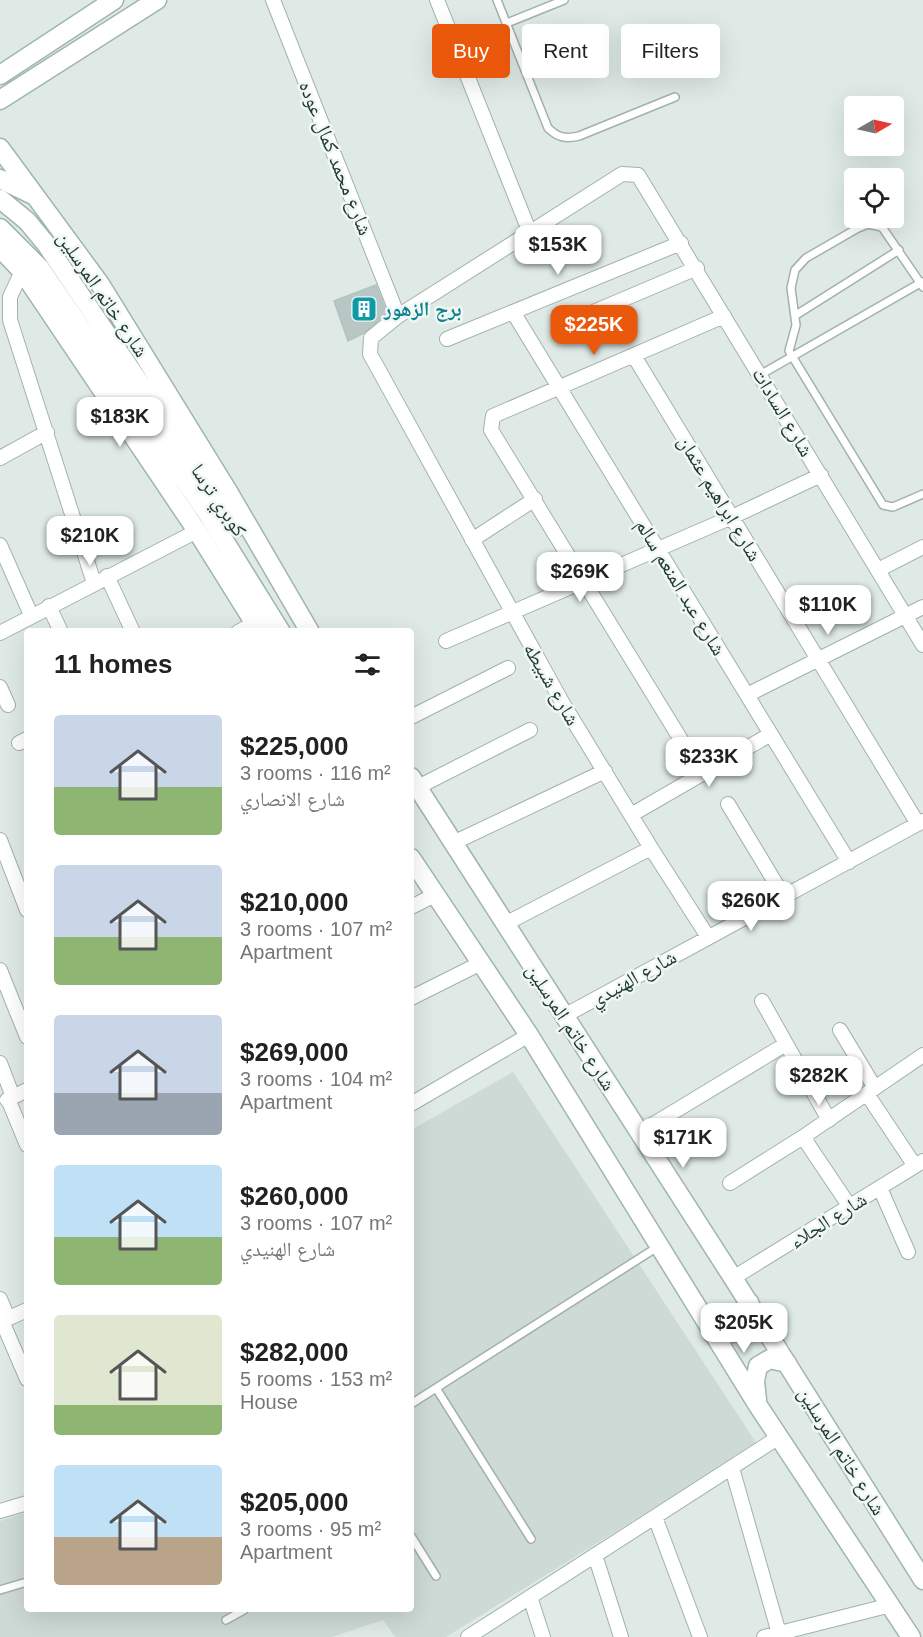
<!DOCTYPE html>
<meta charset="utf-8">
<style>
:root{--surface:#fff;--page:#f6f6f6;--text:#222;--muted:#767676;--accent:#ea580c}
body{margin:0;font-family:Helvetica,"Noto Naskh Arabic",sans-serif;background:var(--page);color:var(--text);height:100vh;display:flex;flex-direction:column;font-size:22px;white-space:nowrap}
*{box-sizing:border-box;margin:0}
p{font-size:20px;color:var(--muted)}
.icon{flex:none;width:33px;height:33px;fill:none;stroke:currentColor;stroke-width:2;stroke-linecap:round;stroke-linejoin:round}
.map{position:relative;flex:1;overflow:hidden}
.drawer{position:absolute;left:24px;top:628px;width:390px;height:984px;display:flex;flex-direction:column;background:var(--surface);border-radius:6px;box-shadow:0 6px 24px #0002}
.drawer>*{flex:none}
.top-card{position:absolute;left:432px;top:24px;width:400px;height:54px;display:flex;gap:12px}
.needle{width:39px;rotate:81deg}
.buttons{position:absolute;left:844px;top:96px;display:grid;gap:12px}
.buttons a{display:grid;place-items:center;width:60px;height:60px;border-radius:6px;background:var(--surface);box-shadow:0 6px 24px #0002;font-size:30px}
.price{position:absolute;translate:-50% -51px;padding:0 14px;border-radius:12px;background:#fff;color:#222;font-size:20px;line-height:39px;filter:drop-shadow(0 2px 3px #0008)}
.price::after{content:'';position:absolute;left:50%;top:36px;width:18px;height:14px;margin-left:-9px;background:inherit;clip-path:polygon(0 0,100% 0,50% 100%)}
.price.selected{background:var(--accent);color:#fff}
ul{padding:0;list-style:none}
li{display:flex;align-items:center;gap:18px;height:150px;padding:0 30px}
li span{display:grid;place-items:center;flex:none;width:168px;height:120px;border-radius:6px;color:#555}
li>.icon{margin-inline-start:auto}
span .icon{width:72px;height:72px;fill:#fffc;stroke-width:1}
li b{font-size:26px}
h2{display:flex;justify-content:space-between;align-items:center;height:72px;padding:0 30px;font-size:26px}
.tag{padding:0 21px;border-radius:6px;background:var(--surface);box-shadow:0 6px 24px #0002;font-size:21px;line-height:54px}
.tag.selected{background:var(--accent);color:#fff}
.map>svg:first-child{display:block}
.built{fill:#cedad6}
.building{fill:#b8c7c3;stroke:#b2c3bf;stroke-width:1.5}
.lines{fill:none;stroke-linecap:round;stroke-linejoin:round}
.lane-casing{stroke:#a2b1af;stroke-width:10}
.street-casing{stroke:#a2b1af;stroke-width:16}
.secondary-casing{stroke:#9fb5b1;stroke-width:21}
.lane{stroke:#fff;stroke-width:7}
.street{stroke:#fff;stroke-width:14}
.secondary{stroke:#fff;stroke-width:18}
.labels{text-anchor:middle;stroke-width:5;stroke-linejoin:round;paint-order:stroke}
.street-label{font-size:20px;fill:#213937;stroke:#f0f7f4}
.culture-label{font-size:20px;font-weight:bold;fill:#0d838f;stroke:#f0f7f4;text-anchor:start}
</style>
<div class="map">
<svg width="923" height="1637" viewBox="0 0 923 1637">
<rect width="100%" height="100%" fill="#dfeae7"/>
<path class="built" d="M513 1072 757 1444 446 1637H395L383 1620 332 1637H0V1521L27 1512V1610H411V1130Z"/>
<path class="building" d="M376 285 387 313 364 333 348 341 334 301Z"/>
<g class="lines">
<g class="lane-casing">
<path id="lane" d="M497 0 548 128C558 138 566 139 579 136L675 97
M507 23 564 0
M923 287 882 227 868 224 858 228 806 258 795 270 791 288 796 325 789 351 883 505 893 507 923 494
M796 315 899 250
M760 375 922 282
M436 1388 531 1539
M411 1404 659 1246
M411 1536 436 1576
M0 1590 27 1582
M226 1620 244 1610"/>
</g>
<g class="street-casing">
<path id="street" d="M273 0 398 316
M437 0 530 233
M22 271 10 297V320L94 583
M513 312 849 862
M591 313 697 268
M447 339 681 243
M634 356 918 824
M0 458 47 432
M472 540 535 499
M0 545 31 615
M878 570 923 547
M107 576 133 632
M49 606 61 632
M238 632 255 623
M0 633 197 531
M446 641 732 517 821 475
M0 687 8 705
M747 695 923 607
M411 717 508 668
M19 743 27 739
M702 774 491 430 493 416 724 316
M418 787 530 730
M728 804 784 897
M631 815 771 734
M0 840 27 910
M453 843 605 771
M411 907 435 895
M505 924 651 848
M708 937 651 848 562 702 370 354 371 338 398 316 622 174 638 175 923 645
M0 970 27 1037
M411 998 481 963
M762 1001 829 1120
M564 1016 923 821
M840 1030 875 1088
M0 1063 13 1097
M867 1094 915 1166
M8 1099 27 1145
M7 1100 27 1090
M411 1104 529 1035
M652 1125 786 1044
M803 1137 850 1207
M730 1183 803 1137 923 1055
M880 1188 908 1252
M733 1278 923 1161
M0 1299 8 1318
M2 1321 27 1379
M0 1322 27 1310
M732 1468 780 1637
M0 1511 27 1503
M655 1517 700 1637
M595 1555 621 1637
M530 1597 543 1637
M468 1637 779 1437
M764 1637 891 1605"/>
</g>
<g class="secondary-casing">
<path id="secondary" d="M0 75 114 0
M0 100 157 0
M0 148 100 284 229 493 310 632
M0 179 33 195
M0 199 27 221 46 244 237 527
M0 228 40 268 209 516 281 632
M0 248 22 271 197 531 260 632
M411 777 733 1278 923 1580
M411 858 529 1035 757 1404 911 1637
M713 1334C738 1337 749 1327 749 1302
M757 1400 755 1381 758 1366 770 1359 787 1363"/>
</g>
<use href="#lane" class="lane"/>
<use href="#street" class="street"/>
<use href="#secondary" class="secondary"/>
</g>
<defs>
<g id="building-square" transform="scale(1.35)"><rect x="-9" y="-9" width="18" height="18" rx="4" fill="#0f9aa8" stroke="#f0f7f4"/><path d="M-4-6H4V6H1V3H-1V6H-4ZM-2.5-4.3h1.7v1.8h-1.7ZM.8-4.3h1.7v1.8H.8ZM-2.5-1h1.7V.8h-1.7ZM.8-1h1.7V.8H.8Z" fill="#fff"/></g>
</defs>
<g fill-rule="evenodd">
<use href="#building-square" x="364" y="309"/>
</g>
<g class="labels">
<g class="street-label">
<text transform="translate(336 158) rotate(68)" y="7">شارع محمد كمال عوده</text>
<text transform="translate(103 294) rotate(56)" y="7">شارع خاتم المرسلين</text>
<text transform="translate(783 412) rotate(59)" y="7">شارع السادات</text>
<text transform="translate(720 498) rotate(59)" y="7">شارع ابراهيم عثمان</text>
<text transform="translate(219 500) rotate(56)" y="7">كوبري ترسا</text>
<text transform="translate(681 587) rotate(59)" y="7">شارع عبد المنعم سالم</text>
<text transform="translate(552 684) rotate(60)" y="7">شارع شبيطه</text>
<text transform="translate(633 978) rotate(-29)" y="7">شارع الهنيدي</text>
<text transform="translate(571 1027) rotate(57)" y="7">شارع خاتم المرسلين</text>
<text transform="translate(828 1220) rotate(-32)" y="7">شارع الجلاء</text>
<text transform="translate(842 1451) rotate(58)" y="7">شارع خاتم المرسلين</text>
</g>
<g class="culture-label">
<text x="384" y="316">برج الزهور</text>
</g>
</g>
</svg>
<div class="buttons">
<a><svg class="needle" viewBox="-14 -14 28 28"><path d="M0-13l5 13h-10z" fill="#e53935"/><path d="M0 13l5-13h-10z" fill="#767676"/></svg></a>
<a><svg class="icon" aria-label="locate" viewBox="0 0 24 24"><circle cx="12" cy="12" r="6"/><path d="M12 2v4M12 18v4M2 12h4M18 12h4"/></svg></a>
</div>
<b class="price" style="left:558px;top:276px">$153K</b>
<b class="price selected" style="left:594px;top:356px">$225K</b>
<b class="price" style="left:120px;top:448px">$183K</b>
<b class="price" style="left:90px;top:567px">$210K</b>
<b class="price" style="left:580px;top:603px">$269K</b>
<b class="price" style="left:828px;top:636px">$110K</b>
<b class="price" style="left:709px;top:788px">$233K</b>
<b class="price" style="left:751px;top:932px">$260K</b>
<b class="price" style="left:819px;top:1107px">$282K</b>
<b class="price" style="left:683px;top:1169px">$171K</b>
<b class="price" style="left:744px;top:1354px">$205K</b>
<div class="top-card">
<a class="tag selected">Buy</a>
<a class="tag">Rent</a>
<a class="tag">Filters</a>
</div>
<section class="drawer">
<h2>11 homes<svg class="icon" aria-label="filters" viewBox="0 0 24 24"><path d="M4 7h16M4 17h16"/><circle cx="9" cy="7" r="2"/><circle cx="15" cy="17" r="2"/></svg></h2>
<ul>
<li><span style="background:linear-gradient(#c9d6e8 60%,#8fb573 0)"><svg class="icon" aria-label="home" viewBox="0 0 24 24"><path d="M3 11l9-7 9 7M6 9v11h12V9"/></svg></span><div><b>$225,000</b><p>3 rooms · 116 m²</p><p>شارع الانصاري</p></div></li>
<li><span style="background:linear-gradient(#c9d6e8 60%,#8fb573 0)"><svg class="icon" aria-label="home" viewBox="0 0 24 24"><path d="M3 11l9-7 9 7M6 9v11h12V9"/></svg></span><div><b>$210,000</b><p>3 rooms · 107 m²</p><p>Apartment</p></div></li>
<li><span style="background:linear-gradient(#c9d6e8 65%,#9aa5b1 0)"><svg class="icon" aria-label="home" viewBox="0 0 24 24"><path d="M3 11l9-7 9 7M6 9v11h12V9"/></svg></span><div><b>$269,000</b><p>3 rooms · 104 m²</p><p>Apartment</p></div></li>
<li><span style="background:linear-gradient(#bfe0f5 60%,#8fb573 0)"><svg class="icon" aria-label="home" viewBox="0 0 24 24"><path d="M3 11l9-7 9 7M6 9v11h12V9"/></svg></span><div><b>$260,000</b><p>3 rooms · 107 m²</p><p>شارع الهنيدي</p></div></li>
<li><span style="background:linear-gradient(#dfe7d0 75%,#8fb573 0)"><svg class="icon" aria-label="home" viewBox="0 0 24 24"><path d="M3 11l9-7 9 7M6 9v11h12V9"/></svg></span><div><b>$282,000</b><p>5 rooms · 153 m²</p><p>House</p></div></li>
<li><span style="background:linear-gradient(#bfe0f5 60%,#b9a48a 0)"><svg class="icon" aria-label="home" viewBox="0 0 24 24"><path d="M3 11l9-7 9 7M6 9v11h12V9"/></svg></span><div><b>$205,000</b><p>3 rooms · 95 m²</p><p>Apartment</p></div></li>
</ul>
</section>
</div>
